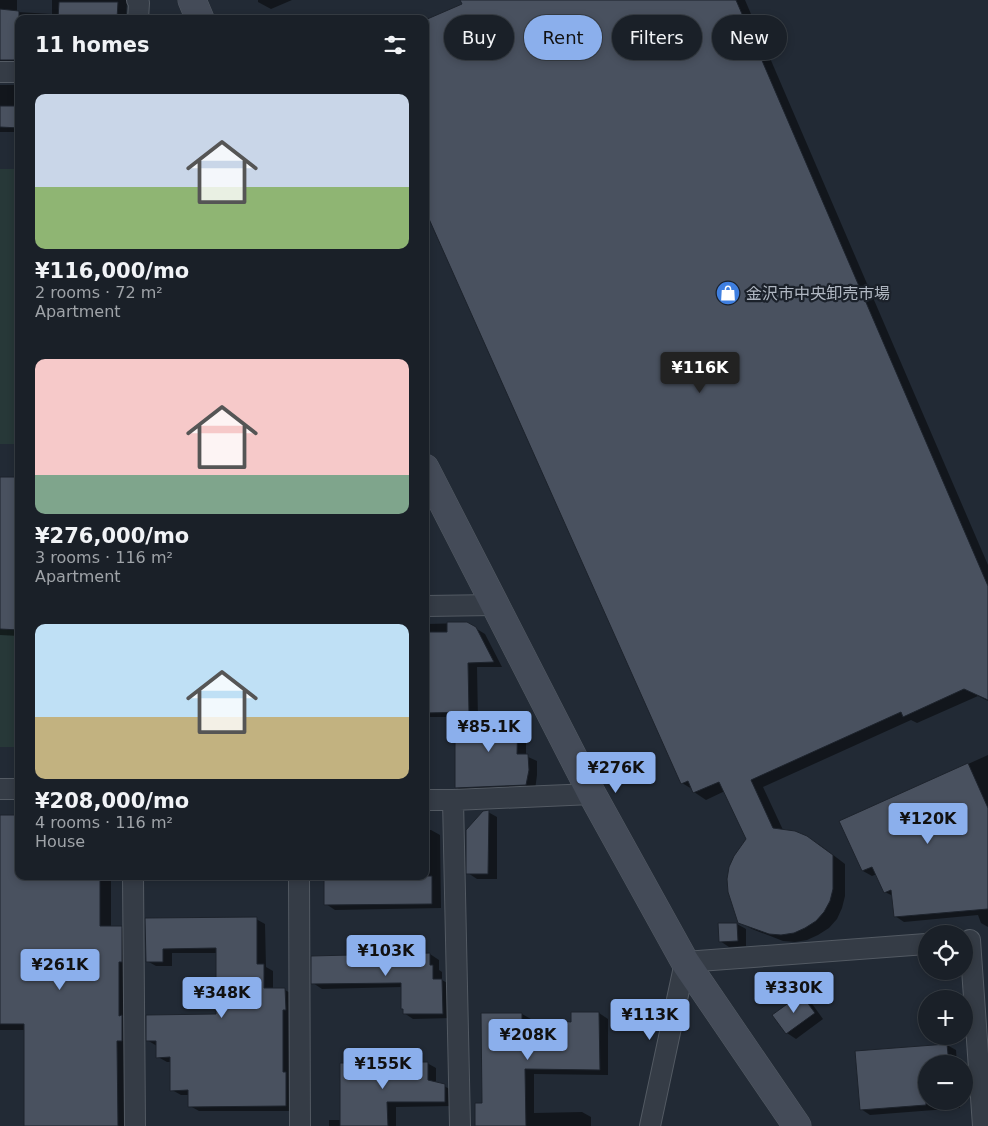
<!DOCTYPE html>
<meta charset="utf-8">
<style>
:root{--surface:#1a2028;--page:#232830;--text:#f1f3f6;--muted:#9fa3a8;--line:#383e45;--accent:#8bafec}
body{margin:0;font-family:"DejaVu Sans","Noto Sans JP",sans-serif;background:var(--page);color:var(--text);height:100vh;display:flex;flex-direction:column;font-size:19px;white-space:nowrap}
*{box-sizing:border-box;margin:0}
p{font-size:16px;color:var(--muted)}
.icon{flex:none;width:28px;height:28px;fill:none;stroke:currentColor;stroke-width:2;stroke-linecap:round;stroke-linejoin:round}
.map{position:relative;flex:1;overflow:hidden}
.drawer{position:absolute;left:15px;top:15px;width:414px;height:865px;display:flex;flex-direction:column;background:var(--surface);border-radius:10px;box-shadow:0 2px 8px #0003,0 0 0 1px var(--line)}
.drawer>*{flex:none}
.banner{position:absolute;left:444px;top:15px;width:469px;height:45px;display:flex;gap:10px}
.fabs{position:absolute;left:918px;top:925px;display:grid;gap:10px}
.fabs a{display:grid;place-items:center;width:55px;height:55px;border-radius:50%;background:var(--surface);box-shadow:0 2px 8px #0003,0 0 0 1px var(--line);font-size:25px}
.price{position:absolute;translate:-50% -42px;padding:0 11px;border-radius:5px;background:var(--accent);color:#111;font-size:16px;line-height:32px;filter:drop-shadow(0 1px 2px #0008)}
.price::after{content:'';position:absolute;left:50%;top:30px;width:15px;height:11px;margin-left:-8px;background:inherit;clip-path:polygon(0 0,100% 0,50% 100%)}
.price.on{background:#222;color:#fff}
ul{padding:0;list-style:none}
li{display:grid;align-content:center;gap:10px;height:265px;padding:0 20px}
li span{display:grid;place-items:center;height:155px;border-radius:10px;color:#555}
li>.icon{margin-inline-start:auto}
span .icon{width:90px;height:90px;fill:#fffc;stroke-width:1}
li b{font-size:21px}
h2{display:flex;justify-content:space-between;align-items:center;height:60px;padding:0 20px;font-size:21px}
.chip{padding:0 18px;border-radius:22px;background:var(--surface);box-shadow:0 2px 8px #0003,0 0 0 1px var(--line);font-size:18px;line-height:45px}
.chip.on{background:var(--accent);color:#111}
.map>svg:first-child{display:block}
.green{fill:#273838}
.shadow{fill:#0007}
.building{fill:#49515f;stroke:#1d232c}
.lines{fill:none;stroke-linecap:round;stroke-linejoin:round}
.street-casing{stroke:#535a63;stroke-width:22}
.secondary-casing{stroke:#535a63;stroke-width:29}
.street{stroke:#353c46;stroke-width:20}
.secondary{stroke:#444b58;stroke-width:28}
.labels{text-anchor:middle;stroke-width:4.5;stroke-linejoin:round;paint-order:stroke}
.poi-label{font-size:16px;fill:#b0b7c2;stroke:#1b212a;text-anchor:start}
</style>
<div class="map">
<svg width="988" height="1126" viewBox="0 0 988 1126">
<rect width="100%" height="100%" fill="#222a35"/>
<path class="green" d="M0 169H19V444H0Z
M0 625H19V747H0Z"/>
<path class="shadow" d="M0 0H17V12L52 14V0H127L126 19H19V65L0 70Z
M258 0H292L271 9 258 2Z
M461 0H745L988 565V701L978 696 917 723 911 720 763 787 783 830 806 837 820 845 845 864V896L842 908 837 919 829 928 818 935 807 940 795 942 783 941 752 929 739 922 747 839 725 791 706 800 694 792 692 789 682 783 425 207V21L463 5Z
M0 85H19V132H0Z
M16 473H19V636L0 635V478H16Z
M425 544 426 545 427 602 425 604Z
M425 620 427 622V624L467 623 485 634 502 667H477L478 719H517L526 724V756L537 761V775L535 790 465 793 456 787V717H425Z
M988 755V927L981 923 978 915 904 922 895 916 893 896 885 892 877 874 872 876 863 871 840 822Z
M488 812 497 817V879H477L468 873Z
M0 816 19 876H111V927H121L133 934 129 1126H26V1030H0Z
M425 830H431L440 835 441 908 335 910 326 904 425 876Z
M146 919H256L265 924 266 967 273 971V989L285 990 294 995 295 1111H199L190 1106V1095H181L172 1090V1062H167L158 1057 157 1046 147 1040 217 1015V953H172V966H156L147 961Z
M737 924 746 929V946L729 947 720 941Z
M430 954 439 960V970L442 972V980L451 985 452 1018 413 1019 404 1013 402 987 322 989 313 983Z
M801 996 810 1001 823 1019 796 1039 787 1033 774 1015Z
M599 1013 608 1019V1075L534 1074V1113L582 1112 591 1117V1126H476L483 1105 522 1014 531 1019V1039H561L573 1023Z
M947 1045 956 1050 957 1064H926V1101H960V1108L870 1115 861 1109Z
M427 1063 436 1068V1083L444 1086 453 1091V1106L396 1107V1126H329V1120H341Z"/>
<path class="building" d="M460 0H736L988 586V700L964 689 903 717 901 712 751 780 773 828 795 831 807 836 833 855V889L830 901 824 912 816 921 805 928 794 933 781 935 769 934 738 923 728 892 727 879 729 867 734 856 746 839 719 782 693 793 688 781 681 784 425 210V20L462 4Z
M59 2H118L117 19H58Z
M0 9 19 11V60H0Z
M0 106H19V128L0 127Z
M0 477H19V630L0 629Z
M447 622H467L476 627 494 662 468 663 469 712 425 713V643H427L426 632H447Z
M455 717H518L517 754H528L529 770 526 785 455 788Z
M968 763 988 808V909L894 917 891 890 884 893 872 867 862 871 839 821Z
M489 810 488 874H466V830L483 811Z
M0 815H19V876H100V926H122V962H119V1016L122 1015V1041H117L118 1126H24V1024H0Z
M324 876H432V904L324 905Z
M257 917V964H264V988H285L286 1010H283V1072H286V1106L188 1107V1090L170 1091V1057L156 1058V1041H146V1015L216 1014V948L163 949V962H146L145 918Z
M718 923H737L738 941 719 942Z
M430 953V965H433V979H442L443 1014H403V1009H401V983L311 984V956Z
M801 994 815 1013 786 1034 772 1015Z
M571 1012H599L600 1070 525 1069 526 1126H475V1103H482L481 1013H522V1038L560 1037V1021L571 1022Z
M947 1044 949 1064H926V1105L860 1110 855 1051Z
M385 1062H428V1080L445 1084V1102H387L388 1126H340V1063H385Z"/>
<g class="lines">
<g class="street-casing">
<path id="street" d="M137 0 139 3 138 19
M0 72H19
M425 606 495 605
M0 789H19
M425 800H453L460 1126
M453 800 592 794
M133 876 135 1126
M299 876 300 1126
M970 940 983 1126
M650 1126 685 962 926 944"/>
</g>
<g class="secondary-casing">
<path id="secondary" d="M192 0 200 19
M425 468 592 794 685 962 797 1126"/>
</g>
<use href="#street" class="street"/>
<use href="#secondary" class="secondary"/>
</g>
<defs>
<g id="shop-disc" transform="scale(1.25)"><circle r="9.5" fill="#3f7fe0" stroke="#1b212a"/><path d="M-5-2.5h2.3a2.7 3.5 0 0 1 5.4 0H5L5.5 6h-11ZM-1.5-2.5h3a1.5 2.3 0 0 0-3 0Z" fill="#fff"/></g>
</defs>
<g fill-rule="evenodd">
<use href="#shop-disc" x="728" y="293"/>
</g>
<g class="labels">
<g class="poi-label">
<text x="746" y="299">金沢市中央卸売市場</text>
</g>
</g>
</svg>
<div class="fabs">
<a><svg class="icon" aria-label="locate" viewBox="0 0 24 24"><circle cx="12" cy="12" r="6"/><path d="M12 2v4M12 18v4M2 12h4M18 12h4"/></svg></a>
<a>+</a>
<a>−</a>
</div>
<b class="price on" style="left:700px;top:394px">¥116K</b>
<b class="price" style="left:489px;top:753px">¥85.1K</b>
<b class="price" style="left:616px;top:794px">¥276K</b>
<b class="price" style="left:928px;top:845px">¥120K</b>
<b class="price" style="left:386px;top:977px">¥103K</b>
<b class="price" style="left:60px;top:991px">¥261K</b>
<b class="price" style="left:794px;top:1014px">¥330K</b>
<b class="price" style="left:222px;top:1019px">¥348K</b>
<b class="price" style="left:650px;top:1041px">¥113K</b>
<b class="price" style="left:528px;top:1061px">¥208K</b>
<b class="price" style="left:383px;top:1090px">¥155K</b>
<div class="banner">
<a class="chip">Buy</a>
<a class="chip on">Rent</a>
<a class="chip">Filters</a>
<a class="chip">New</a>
</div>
<section class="drawer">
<h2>11 homes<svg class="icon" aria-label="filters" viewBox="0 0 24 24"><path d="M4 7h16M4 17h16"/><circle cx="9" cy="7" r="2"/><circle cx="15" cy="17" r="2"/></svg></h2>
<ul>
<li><span style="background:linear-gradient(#c9d6e8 60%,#8fb573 0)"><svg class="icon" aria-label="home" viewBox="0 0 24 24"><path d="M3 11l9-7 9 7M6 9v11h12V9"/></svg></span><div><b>¥116,000/mo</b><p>2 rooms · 72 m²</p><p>Apartment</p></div></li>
<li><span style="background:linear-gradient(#f6c9c9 75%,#7fa58c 0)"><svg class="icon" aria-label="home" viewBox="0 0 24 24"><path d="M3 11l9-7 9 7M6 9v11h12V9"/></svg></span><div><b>¥276,000/mo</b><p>3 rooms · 116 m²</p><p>Apartment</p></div></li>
<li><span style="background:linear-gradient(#bfe0f5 60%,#c2b280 0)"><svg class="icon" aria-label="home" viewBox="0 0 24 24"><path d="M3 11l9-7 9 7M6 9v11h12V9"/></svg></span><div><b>¥208,000/mo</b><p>4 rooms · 116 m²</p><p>House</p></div></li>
</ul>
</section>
</div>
